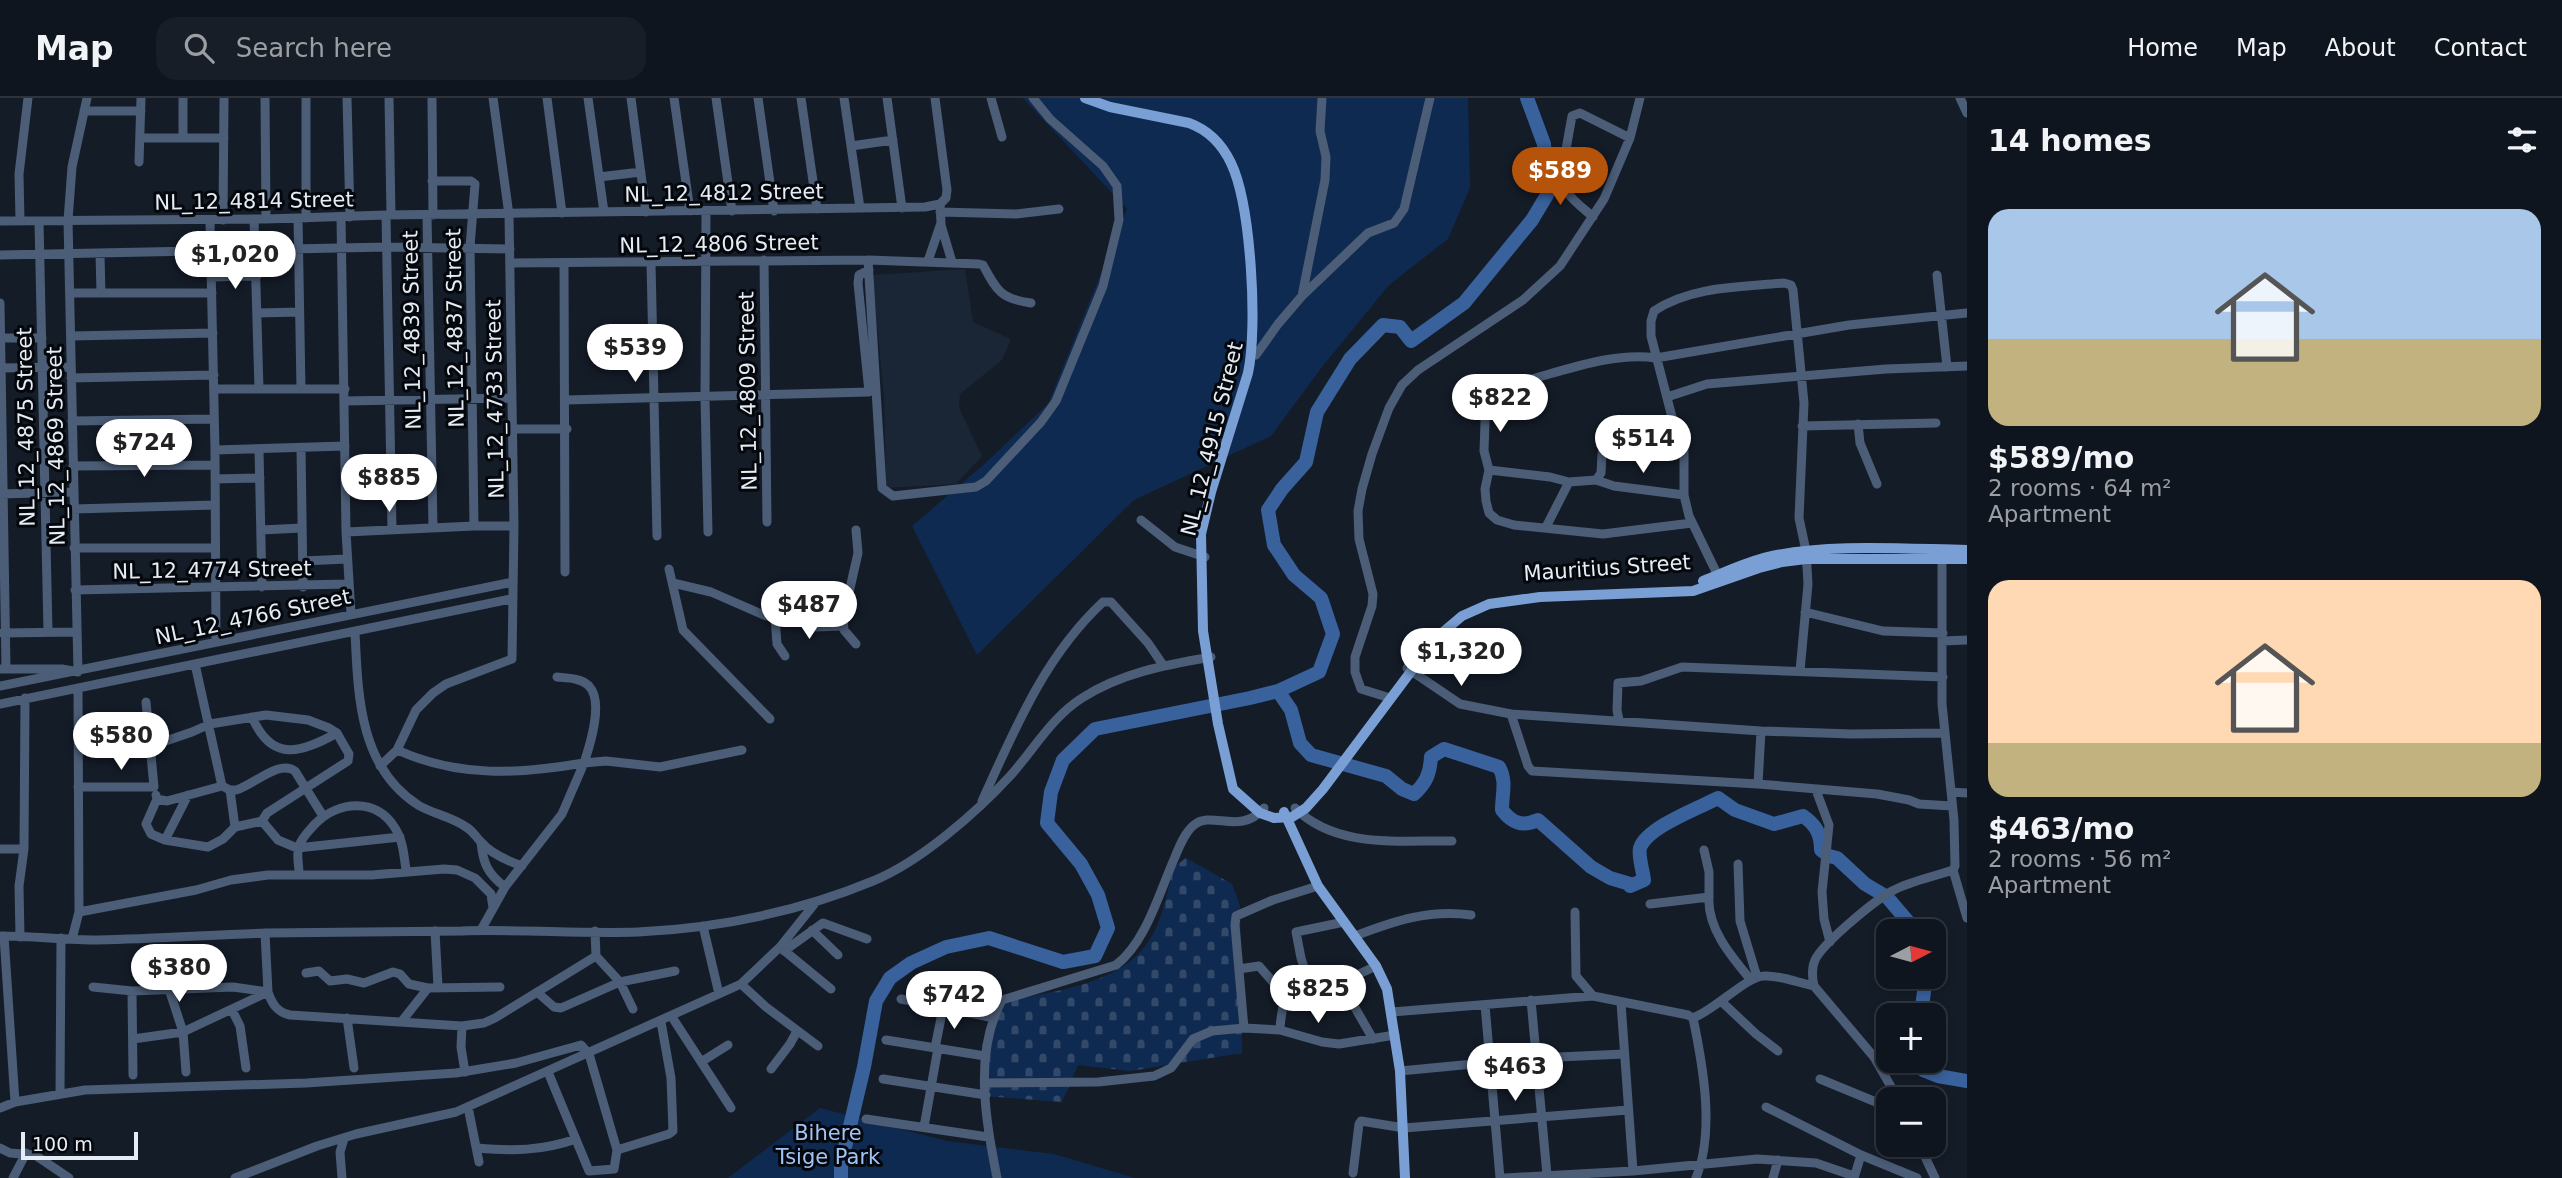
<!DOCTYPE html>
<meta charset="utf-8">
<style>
:root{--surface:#0f151e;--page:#181e27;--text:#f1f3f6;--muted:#9b9fa4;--line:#2f343c;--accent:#b45309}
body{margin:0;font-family:"DejaVu Sans",sans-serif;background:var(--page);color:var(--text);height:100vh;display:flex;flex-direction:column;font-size:26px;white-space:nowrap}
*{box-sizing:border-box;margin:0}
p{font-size:23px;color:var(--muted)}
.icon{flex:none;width:38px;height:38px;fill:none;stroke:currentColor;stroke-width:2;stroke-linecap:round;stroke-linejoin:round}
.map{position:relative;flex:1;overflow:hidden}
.sheet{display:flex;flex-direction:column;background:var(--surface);width:595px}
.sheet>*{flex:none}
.needle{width:46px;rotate:84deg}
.tools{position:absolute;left:1876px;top:821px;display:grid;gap:14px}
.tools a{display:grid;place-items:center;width:70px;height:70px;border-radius:14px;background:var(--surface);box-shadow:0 4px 10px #0003,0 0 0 2px var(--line);font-size:35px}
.scale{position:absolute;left:21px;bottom:18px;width:117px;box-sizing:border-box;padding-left:7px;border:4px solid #e6ecf4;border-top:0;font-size:19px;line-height:24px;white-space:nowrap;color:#e6ecf4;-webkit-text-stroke:5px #04070b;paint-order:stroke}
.price{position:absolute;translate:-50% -60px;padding:0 16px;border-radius:24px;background:#fff;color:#222;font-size:23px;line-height:46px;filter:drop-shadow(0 2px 4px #0008)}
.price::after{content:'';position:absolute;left:50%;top:42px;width:21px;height:16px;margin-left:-10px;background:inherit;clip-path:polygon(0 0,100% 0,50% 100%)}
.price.current{background:var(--accent);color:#fff}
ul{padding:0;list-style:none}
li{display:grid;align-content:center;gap:14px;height:371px;padding:0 21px}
li span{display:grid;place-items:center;height:217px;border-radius:21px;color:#555}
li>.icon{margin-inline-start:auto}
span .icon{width:126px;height:126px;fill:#fffc;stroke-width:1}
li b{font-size:30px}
h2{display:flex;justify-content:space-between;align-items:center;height:84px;padding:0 21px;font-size:30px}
header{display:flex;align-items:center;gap:42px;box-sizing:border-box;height:98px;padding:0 35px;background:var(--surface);border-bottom:2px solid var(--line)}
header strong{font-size:33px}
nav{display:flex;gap:38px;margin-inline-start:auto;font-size:24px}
.search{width:490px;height:63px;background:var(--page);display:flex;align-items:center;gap:18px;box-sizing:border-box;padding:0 24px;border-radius:21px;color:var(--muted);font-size:26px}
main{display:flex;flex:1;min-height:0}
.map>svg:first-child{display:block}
.built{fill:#1a2536}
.cemetery{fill:url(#cemetery-stones)}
.park{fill:#0f2a50}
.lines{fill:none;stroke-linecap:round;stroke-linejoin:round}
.river{stroke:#39619c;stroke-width:14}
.minor{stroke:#4b5d77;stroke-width:9}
.major{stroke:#7a9fd4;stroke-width:10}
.labels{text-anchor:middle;stroke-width:6;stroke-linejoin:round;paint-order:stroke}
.street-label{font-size:21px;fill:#e6ecf4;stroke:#04070b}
.park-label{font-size:21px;fill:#a1c3f6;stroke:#04070b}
</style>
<header>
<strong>Map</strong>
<div class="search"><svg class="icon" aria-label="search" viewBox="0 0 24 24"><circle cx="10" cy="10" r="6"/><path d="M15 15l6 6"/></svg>Search here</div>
<nav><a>Home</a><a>Map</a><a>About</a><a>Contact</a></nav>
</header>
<main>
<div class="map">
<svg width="1967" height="1080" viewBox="0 0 1967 1080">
<defs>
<pattern id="cemetery-stones" width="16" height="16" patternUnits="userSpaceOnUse" patternTransform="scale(1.75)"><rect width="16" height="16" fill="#0f2a50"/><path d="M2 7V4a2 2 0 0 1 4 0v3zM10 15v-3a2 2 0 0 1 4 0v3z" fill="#32496a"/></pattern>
</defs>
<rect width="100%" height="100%" fill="#141c28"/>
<path class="built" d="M965 171 973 224 1011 241 1002 262 960 296 959 310 982 358 956 386 886 390 884 298 872 177Z"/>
<path class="cemetery" d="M1186 760 1232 786 1240 808 1242 955 1130 973 1078 967 1062 1004 984 998 982 946 999 905C1050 893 1128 888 1154 834 1165 813 1167 790 1175 768Z"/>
<path class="park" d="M1023 0H1468L1470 90 1448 141 1389 187 1322 269 1271 338 1134 402 977 557 912 428 981 369 1048 306 1127 111Z
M820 1010 947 1043 1054 1056 1135 1080H728Z"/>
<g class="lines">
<path class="river" d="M1278 593 1291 612 1300 645 1311 657 1386 678 1402 691 1414 696C1426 685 1430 676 1431 659L1444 651 1499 669C1507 683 1502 696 1502 712 1512 725 1522 729 1538 722L1591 769 1610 780 1630 786V788L1644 782C1643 773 1638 758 1640 750 1647 729 1699 710 1718 700L1735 712 1774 726 1803 718C1816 727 1821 736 1821 752L1829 758 1837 760 1865 786 1887 799 1916 833
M1921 917 1926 878
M1919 962 1923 972 1938 978 1967 983
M841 1080V1066L864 969 876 903 890 880 911 865 946 849 989 840 1063 864 1095 858 1108 830 1098 797 1081 766 1047 725 1051 694 1063 662 1095 631 1250 600 1278 593 1319 574 1333 536 1321 500 1294 477 1274 447 1268 412 1282 391 1306 364 1317 314 1350 261 1383 227 1400 229 1411 243 1464 205 1532 122 1547 97 1544 46 1527 0"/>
<path class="minor" d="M183 0V40
M265 0 266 121
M306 0V120
M347 0 350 119
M389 0 391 117
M432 0 433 117
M547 0 562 115
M588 0 604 114
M631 0 646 114
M674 0 690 113
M716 0 732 113
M758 0 774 113
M801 0 817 111
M844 0 860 110
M887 0 902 110
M991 0 1002 39
M1960 0 1967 15
M84 13H141
M140 40H224
M851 48 893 42
M139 64 141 0
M599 79 641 74
M432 83H471L475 86 470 149 474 428
M706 114 705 300 708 434
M940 114 1016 116 1059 111
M386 117 392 431
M427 118 433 430
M341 119 346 434 351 516
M1593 119C1580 107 1564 97 1561 79L1572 18 1580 15 1630 40
M298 120 301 291
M254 121 259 291
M210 122 215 352 216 544
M223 122 224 0
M0 123 266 121 386 117 925 109 940 106
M20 123 19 76 28 0
M39 123 48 534
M941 127 952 164
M100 156 101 195
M0 157 387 149 510 151
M764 162 767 424
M868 162 882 390 893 398 976 389 986 383 1041 324 1056 303 1103 188 1119 122 1117 88 1103 68 1050 21 1033 0
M928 163 941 125 940 106 946 100 947 92 935 0
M651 164 657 438
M510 165 868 162 979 166 983 167C997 193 1001 201 1031 205
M564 165 565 474
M1937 177 1947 269
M211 179 257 178
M71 195H212
M1302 198 1325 82 1326 59 1320 33 1322 0
M0 205 6 571
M258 215 299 214
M72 238 213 235
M1 240H42
M1256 257 1278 226 1302 198 1368 135 1394 125 1404 111 1430 0
M0 270 71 269
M71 280 214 277
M214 291H345
M1667 299 1707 286 1886 271 1967 268
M566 302 869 294 858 185 859 177 869 172
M345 303 512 300
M72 323 214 321
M1858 326 1860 345 1877 386
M1802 328 1936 325
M513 331H567
M301 350 303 489
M259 351 262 489
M215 352 345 348
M73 368 215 367
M1489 372 1550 379 1569 384 1596 382 1614 388 1684 397
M215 381 260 380
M1596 382 1601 375 1602 356 1607 344 1615 339 1646 333 1663 323H1673
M1 396 73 394
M74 411 215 407
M1141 422 1175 449 1205 459
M1692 425 1603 436 1514 427 1497 422 1489 415 1486 403 1485 391 1489 372 1484 353 1486 297 1495 290C1545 281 1606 252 1656 260L1849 227 1967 215
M1546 429 1569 384
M261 432 302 430
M856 432 858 455 843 521 844 532 856 546
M346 434 474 428H514
M74 450H215
M303 463 347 461
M669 471 683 532 770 621
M1720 482 1689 418 1684 397V345L1673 323 1651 238V223L1654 213C1691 188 1741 189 1784 185L1791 187 1793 192 1804 305 1799 420 1806 453 1808 486 1800 573
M673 485 711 494 766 518H793L816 529 843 528
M75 492 348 486
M1805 514 1883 533 1943 535
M775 519 777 546 785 558
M355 534C358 597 359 669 418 707 433 716 452 719 466 729 473 733 476 739 481 744 491 756 508 763 522 768
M2 535 77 534
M1943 543 1967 542
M195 566 222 688 230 692H236C254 687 279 661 295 673L323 718
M1407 570 1460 606 1511 616 1761 633 1852 636 1945 635
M0 571H62L78 574 68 122 72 69 87 0
M557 579C567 580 581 580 589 588 604 604 590 647 584 665L606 663 660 669 742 652
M0 588 513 484
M1390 600 1361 591 1355 574V559L1372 508 1373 496 1359 441 1358 413 1362 391 1372 356 1389 310 1402 287 1418 272 1523 202 1560 168 1604 101 1630 40 1640 0
M0 606 511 501
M1511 616 1528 668 1532 673 1758 686 1877 696 1909 702 1919 706 1952 708
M252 619C272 665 301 655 337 635
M1619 622 1617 612 1618 585 1641 583 1682 569 1943 579
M151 648 192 634 210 626 266 617 308 622 329 630 337 635 342 644 349 656 348 663 267 715 262 723 235 729 223 741 208 749 165 742 151 736 146 726 157 701
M397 652C460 680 518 676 584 665L562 716 505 789 481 832
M380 668 397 652 416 612 433 595 446 586 512 561 514 428 509 117 493 0
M1758 686 1761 633
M78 689H154L146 604
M230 692 235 729
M1816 692 1829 727 1822 794 1824 821 1830 844
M1951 694 1967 695
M156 697 157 701 167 703 222 688
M982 703C1015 631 1044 559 1103 504H1111L1148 545 1163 567
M1295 710C1336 751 1399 742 1452 743
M262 723 278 742 297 750 400 739
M165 742 188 697
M481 744C483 766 488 776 505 789
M0 751H24
M1704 752 1709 774V799
M1738 766 1740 823 1757 879
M1953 772 1967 820
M299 775C299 767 296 756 299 748 302 739 309 733 315 726 338 703 376 699 395 730 403 742 404 758 406 772
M1650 806 1709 799C1707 830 1731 858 1750 881
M79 814 196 792 231 782 268 777H372L444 771 457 772 475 780 491 796 493 810
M1575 814 1576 878 1593 898
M1344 824 1296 834 1301 860 1311 892 1357 877 1376 868
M703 828 719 896
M812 832 838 857
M435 833 438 889
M265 835 268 894C272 906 277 914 290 917L462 928 484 925 495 920 596 858 595 833
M0 838C33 838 65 842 98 842 154 841 210 837 267 835 332 834 397 834 462 833 521 831 580 836 638 834 719 830 798 814 873 783 920 764 977 714 1011 677 1034 651 1052 619 1082 600 1121 575 1165 567 1211 559
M4 838 15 1004
M1355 838C1394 823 1429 811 1471 817
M20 839 19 788 24 751 25 600
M72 841 79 814 78 590
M781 850 831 891
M784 853 823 825 867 841
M596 858 620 884 633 911
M1239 871 1259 868 1273 884 1283 890C1286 902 1280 918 1280 932
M306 875 319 873 330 883 347 881 364 885 393 874 400 876 409 886 428 890
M1357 877 1354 908 1373 941
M741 886 766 909 818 948
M93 889 132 893 233 889 268 894
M132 893 133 977
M537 894 554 909 561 910 620 884 675 873
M901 901 994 920
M1531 902 1547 1077
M1722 904 1756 936 1778 953
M1621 905 1633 1073
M1485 907 1500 1080
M232 912 240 928 246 970
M1392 914 1593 898 1688 917 1693 920
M672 919 731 1010
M347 920 354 970
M402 923 428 890 500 889
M462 928 461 949 465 974
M1244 930 1235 827 1236 818 1273 802 1318 788
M133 941 183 934 169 891
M886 942 985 958
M935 950 943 910
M701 964 728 947
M771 971 790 946 797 933
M1400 973 1537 960 1624 956
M186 974 183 934 268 894
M883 981 986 997
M1820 981 1888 1009
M986 985 1098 984 1154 978 1171 970 1193 941 1212 933 1244 930 1280 932 1322 944 1339 946 1395 937
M60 996 61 840
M1898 1001 1874 959 1814 888C1812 879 1811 871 1815 862 1823 845 1874 803 1892 793 1910 783 1933 779 1953 772L1955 768 1954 722 1942 606V457
M468 1009 479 1064
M1766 1009 1861 1057 1917 1080
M0 1010 15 1004 85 992 306 985 456 975 516 965 581 947 589 956 617 1052 614 1071 589 1073 548 974
M866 1021 988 1039
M924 1029 938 950
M1919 1046 1935 1080
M0 1050 10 1055 35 1057 69 1080
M477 1050C512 1053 542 1053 576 1041
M617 1052 669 1036 673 1033 671 980 661 924
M1353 1075 1359 1026 1361 1023 1404 1030 1628 1012
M13 1080 26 1055
M235 1080 317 1048 356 1036 456 1014 741 886 780 849 816 804
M342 1080 340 1054 344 1041
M997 1080C986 1023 973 955 1002 902L1116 867C1146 845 1160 792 1175 759 1179 749 1185 734 1194 727 1212 712 1240 738 1264 710
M1505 1080 1633 1073 1757 1061 1816 1065 1854 1078
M1696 1080C1715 1034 1703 968 1693 920 1715 912 1747 878 1764 878 1780 877 1799 885 1814 888
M1773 1080 1778 1062
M1854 1080 1861 1057"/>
<path class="major" d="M1085 0 1110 9 1189 25C1208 32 1222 46 1231 65 1251 107 1258 229 1248 275L1211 394 1201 436 1203 533 1218 626 1233 691 1260 715 1274 720 1292 719 1306 710 1323 691 1436 540 1462 518 1489 506 1540 499 1693 493 1759 470 1782 464 1806 461H1967
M1703 483C1724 475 1746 464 1768 459 1826 445 1907 451 1967 452
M1284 714 1318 788 1376 868 1387 891 1400 973 1405 1080"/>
</g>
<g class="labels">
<g class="street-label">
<text transform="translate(724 95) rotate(-1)" y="7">NL_12_4812 Street</text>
<text transform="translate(254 103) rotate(-1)" y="7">NL_12_4814 Street</text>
<text transform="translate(719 146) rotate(-1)" y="7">NL_12_4806 Street</text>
<text transform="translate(455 230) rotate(-91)" y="7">NL_12_4837 Street</text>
<text transform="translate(412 232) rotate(-91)" y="7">NL_12_4839 Street</text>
<text transform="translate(748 293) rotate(-91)" y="7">NL_12_4809 Street</text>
<text transform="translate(495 301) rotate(-91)" y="7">NL_12_4733 Street</text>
<text transform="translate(26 329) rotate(-91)" y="7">NL_12_4875 Street</text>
<text transform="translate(1212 341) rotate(-76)" y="7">NL_12_4915 Street</text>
<text transform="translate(56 348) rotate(-91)" y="7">NL_12_4869 Street</text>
<text transform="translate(1607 470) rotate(-4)" y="7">Mauritius Street</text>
<text transform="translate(212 472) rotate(-1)" y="7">NL_12_4774 Street</text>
<text transform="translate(253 519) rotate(-12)" y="7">NL_12_4766 Street</text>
</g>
<g class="park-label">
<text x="828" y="1042">Bihere<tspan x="828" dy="24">Tsige Park</tspan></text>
</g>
</g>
</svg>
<div class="tools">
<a><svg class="needle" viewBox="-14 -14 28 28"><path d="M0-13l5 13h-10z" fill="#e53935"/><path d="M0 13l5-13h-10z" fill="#9b9fa4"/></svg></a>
<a>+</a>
<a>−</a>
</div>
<div class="scale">100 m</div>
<b class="price current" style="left:1560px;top:109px">$589</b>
<b class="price" style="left:235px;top:193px">$1,020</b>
<b class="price" style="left:635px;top:286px">$539</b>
<b class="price" style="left:1500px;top:336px">$822</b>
<b class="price" style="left:1643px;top:377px">$514</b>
<b class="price" style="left:144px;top:381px">$724</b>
<b class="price" style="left:389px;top:416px">$885</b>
<b class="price" style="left:809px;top:543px">$487</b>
<b class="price" style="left:1461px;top:590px">$1,320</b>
<b class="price" style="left:121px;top:674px">$580</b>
<b class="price" style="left:179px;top:906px">$380</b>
<b class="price" style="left:1318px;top:927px">$825</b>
<b class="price" style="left:954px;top:933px">$742</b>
<b class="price" style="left:1515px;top:1005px">$463</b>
</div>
<section class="sheet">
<h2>14 homes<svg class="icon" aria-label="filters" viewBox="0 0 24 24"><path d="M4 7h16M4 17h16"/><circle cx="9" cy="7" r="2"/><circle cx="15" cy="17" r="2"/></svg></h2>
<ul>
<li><span style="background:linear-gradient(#a9c7e8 60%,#c2b280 0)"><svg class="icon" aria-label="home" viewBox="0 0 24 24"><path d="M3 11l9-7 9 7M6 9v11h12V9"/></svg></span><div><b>$589/mo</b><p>2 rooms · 64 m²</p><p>Apartment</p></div></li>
<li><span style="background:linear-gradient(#ffd9b3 75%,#c2b280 0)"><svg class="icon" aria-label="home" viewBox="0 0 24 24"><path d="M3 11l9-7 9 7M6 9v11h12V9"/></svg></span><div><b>$463/mo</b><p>2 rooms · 56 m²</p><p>Apartment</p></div></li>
</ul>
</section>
</main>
